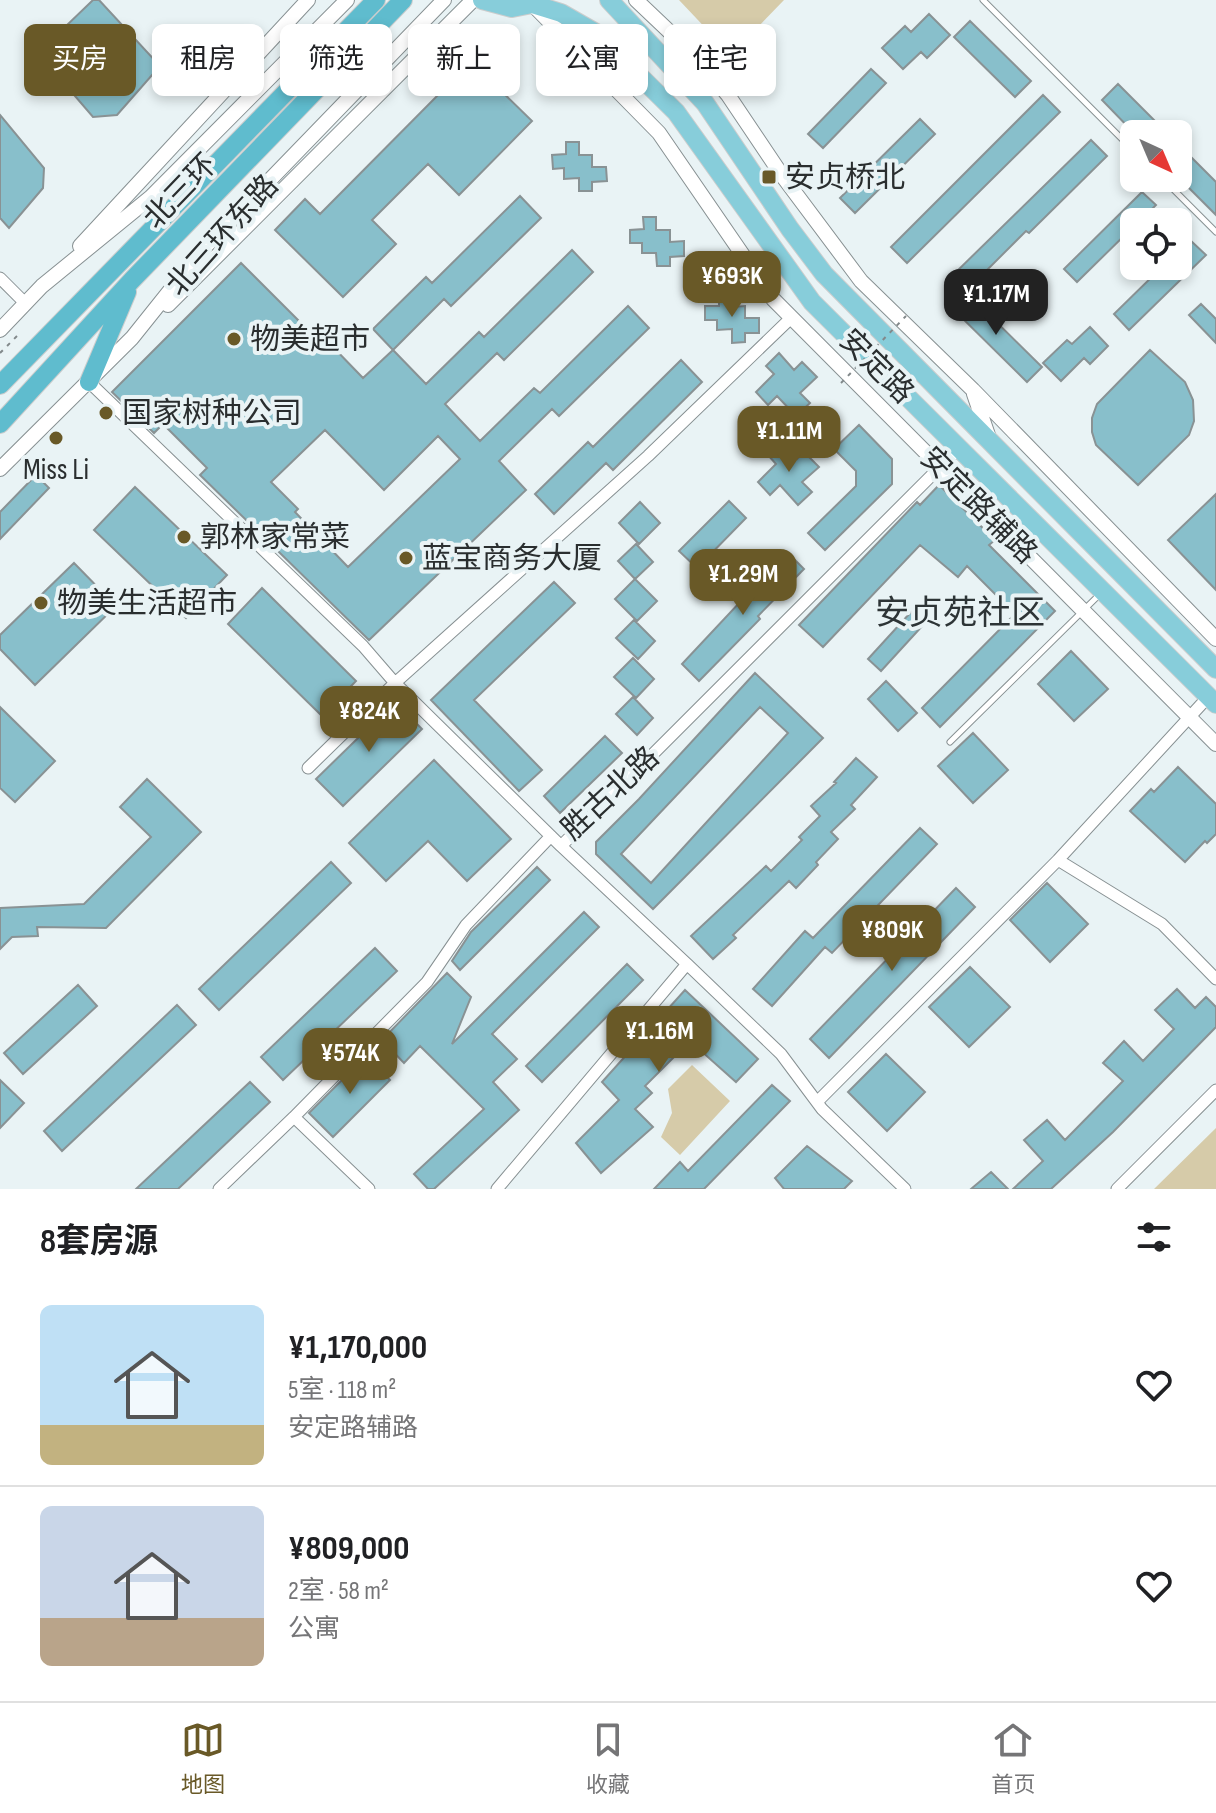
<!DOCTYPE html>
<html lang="zh">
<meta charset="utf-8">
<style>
:root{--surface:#fff;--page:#f2f2f2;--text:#202124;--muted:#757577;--line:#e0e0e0;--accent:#695927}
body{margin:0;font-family:"Sofia Sans Condensed","Noto Sans SC",sans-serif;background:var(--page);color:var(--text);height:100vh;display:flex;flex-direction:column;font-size:30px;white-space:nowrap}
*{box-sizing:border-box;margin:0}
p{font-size:26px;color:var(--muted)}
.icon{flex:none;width:44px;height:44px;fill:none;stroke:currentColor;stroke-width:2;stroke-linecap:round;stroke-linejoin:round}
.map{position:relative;height:1189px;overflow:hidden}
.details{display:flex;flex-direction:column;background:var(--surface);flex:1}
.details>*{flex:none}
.banner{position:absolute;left:24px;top:24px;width:800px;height:72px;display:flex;gap:16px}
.needle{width:52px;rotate:136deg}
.tools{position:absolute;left:1120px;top:120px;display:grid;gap:16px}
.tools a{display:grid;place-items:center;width:72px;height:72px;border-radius:12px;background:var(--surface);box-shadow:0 4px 12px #0003;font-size:40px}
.price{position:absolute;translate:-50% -68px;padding:0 18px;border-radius:16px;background:var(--accent);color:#fff;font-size:26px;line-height:52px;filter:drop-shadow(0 2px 4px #0008)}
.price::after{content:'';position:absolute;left:50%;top:48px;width:24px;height:18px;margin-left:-12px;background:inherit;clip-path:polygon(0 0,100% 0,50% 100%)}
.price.current{background:#222;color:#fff}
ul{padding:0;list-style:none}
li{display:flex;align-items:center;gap:24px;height:200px;padding:0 40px}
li+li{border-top:2px solid var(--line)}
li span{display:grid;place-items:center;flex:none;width:224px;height:160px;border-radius:12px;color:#555}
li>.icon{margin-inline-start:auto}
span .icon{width:96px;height:96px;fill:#fffc;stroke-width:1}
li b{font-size:34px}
h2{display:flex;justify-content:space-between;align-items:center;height:96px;padding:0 40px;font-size:34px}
.pill{padding:0 28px;border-radius:12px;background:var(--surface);box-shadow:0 4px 12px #0003;font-size:28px;line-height:72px}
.pill.current{background:var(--accent);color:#fff}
.tabs{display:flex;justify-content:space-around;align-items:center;height:112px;border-top:2px solid var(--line);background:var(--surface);font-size:22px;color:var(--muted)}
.tabs a{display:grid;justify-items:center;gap:4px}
.tabs .current{color:var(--accent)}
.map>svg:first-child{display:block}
.green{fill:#d6cba9}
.building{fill:#88bfcb;stroke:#899294;stroke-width:2;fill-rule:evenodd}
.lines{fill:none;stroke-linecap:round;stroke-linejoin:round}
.service-casing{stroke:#879092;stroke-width:7}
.minor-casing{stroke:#879092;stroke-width:13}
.tertiary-casing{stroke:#879092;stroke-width:16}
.primary-casing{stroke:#cccdcd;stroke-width:20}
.trunk-casing{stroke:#cccdcd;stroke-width:20}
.path{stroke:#82898b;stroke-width:2;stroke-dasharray:4 6;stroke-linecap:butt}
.service{stroke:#fff;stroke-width:5}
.minor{stroke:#fff;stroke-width:11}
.tertiary{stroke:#fff;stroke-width:14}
.primary{stroke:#87cdda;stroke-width:18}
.trunk{stroke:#5fbcce;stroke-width:18}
.path-bridge{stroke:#82898b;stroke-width:2;stroke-dasharray:4 6;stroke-linecap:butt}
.poi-dot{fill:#695927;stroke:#e9f3f5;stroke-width:3}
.labels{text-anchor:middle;stroke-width:8;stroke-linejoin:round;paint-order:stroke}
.poi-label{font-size:30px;fill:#2a2e2f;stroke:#e9f3f5;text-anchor:start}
.street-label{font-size:30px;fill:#2a2e2f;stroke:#e9f3f5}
.quarter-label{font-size:34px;fill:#2d3436;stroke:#e9f3f5}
</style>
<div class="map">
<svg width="1216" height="1189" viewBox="0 0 1216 1189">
<rect width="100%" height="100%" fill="#e9f3f5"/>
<path class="green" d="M679 0H784L731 55Z
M692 1065 730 1101 680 1155 661 1137 672 1113 668 1089Z
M1216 1128V1189H1154Z"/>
<path class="building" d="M93 0H99L160 66 117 115 93 117 38 53Z
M929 14 950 35 927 58 921 52 903 69 882 48 905 26 911 32Z
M970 21 1031 81 1015 97 954 37Z
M871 69 886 83 823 148 808 134Z
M489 79 532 121 459 195 428 164 372 220 396 244 343 297 275 230 305 199 320 214 446 87Z
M1118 84 1168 134H1135L1102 100Z
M1043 95 1060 112 907 263 891 247Z
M0 115 44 168 43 188 9 228 0 218Z
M920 119 935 134 855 213 840 198Z
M1091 140 1107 156 1029 233 1026 231 968 289 954 274Z
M566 142H579V155H592V167H606L607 181 592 182V191H579V178L564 179V168L553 169 552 155 566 154Z
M1178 144 1216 182V215L1178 177Z
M1142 192 1156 205 1139 222H1134V226L1077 282 1064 269Z
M520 196 541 218 451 306 444 299 393 350 373 329 426 277 432 283Z
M643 217H656V230H670V242L684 241V256L670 257V266H657L656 253H642V243H630V230L644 229Z
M1190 240 1206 255 1129 330 1114 314 1163 266H1178V252Z
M572 250 593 272 504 360 497 353 445 404 480 441 534 388 540 393 628 306 649 328 559 416 552 409 499 461 526 490 369 640 200 475 207 468 163 424 154 433 112 392 241 263 328 350 332 346 363 378 393 350 426 384 479 332 484 337ZM325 430 384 490 438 436 460 459 348 567 295 512 298 509 271 482Z
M966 292 1042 367 1027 382 951 307Z
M731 293 732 307 745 306V318H759V333H745V342L732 343V329L717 330V320H705V306H719V294Z
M1201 304 1216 319V343L1189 315Z
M1090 327 1108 346 1090 364 1084 358 1061 381 1043 363 1067 340 1072 344Z
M1150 350 1185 382 1193 400 1194 421 1189 435 1138 485 1096 445 1092 432V418L1097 404Z
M779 353 794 370 802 362 817 377 800 393 810 403 796 416 777 396 768 405 756 392 774 374 766 366Z
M681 360 702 382 613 470 606 463 554 514 535 494 588 442 593 447Z
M859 425 892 459V484L825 550 808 533 856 486V471L834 449Z
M781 443 797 459 804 452 819 467 802 482 812 492 798 505 780 485 770 495 758 482 776 464 768 455Z
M36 475 49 488 0 539V512Z
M939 485 995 540 989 545 1055 611 940 727 922 708 1015 614 967 566 958 577 920 545 823 647 799 625 917 502 920 505Z
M135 487 227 575 186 618 94 530Z
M1216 494V590L1168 540Z
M729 501 746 518 697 568 679 551Z
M640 502 660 523 639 544 619 523Z
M636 544 653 562 635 579 618 561Z
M787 552 804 569 758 616 760 619 699 681 682 664Z
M74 563 116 606 35 685 0 649V635Z
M635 579 657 601 637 621 615 599Z
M554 582 575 603 474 700 542 770 519 791 431 700Z
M262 588 356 681 322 716 228 624Z
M911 612 924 624 881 671 868 659Z
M634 620 655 641 638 659 616 638Z
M1071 651 1108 689 1074 721 1038 684Z
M633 658 654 679 636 698 614 677Z
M755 673 823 738 653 909 596 854V842L639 799ZM760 707 788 733 651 883 621 854Z
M886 681 917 713 898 731 868 699Z
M633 697 653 718 637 735 616 714Z
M395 702 422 729 343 806 316 779Z
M0 707 55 761 15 802 0 788Z
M973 733 1008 770 973 803 938 766Z
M605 736 622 753 560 813 544 796Z
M856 758 877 777 851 805 855 809 831 832 838 839 816 862 818 865 796 888 789 881 733 935 736 938 713 959 691 936 766 866 771 871 802 840 799 837 820 816 811 806 836 783 834 782Z
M434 760 511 839 467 881 428 841 386 881 349 843Z
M1178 767 1216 804V834L1207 843 1205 841 1185 862 1130 811 1151 789 1154 792Z
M147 779 201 832 106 928 37 927 38 936 12 937 0 949V908L84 904 151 837 120 807Z
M920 828 937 844 832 953 825 947 772 1006 753 989 805 931 813 938Z
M331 862 351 883 219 1010 199 989Z
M537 867 550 880 460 970 452 961 471 932Z
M1047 883 1088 924 1050 962 1010 920Z
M956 888 975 907 829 1058 810 1039Z
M584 912 599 927 492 1034 517 1059 493 1082 519 1110 434 1189H428L414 1174 484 1109 420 1046 404 1063 382 1040 447 973 471 997 452 1044Z
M375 948 397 971 283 1080 261 1057Z
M627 964 643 980 542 1082 526 1066Z
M970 967 1010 1007 969 1047 929 1007Z
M78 985 97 1006 23 1074 4 1053Z
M1177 989 1195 1008 1206 997 1216 1007V1027L1113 1132 1051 1189H1013L1043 1161 1024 1140 1047 1120 1065 1140 1123 1081 1103 1063 1124 1041 1143 1061 1174 1029 1155 1010Z
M685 990 758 1059 736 1082 690 1041 645 1086 652 1093 635 1109 653 1127 601 1173 576 1143 619 1100 602 1082Z
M177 1005 196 1025 62 1151 44 1131Z
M886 1054 925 1092 887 1131 848 1092Z
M366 1056 390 1080 333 1137 309 1113Z
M0 1080 24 1103 0 1128Z
M250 1082 270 1102 178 1189H136Z
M772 1085 790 1101 704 1189H654L680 1162 688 1171Z
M807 1146 852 1181 844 1189H784L775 1178Z
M991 1172 1008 1189H971Z"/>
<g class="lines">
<g class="service-casing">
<path id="service" d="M983 0 1134 151
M1162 178 1216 232
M950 742 1100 594"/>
</g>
<g class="minor-casing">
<path id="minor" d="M0 278 24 302
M89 382 363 646 395 683 561 846 959 448
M308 768 395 683 648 456 792 317
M1058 860 1162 924 1216 979
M687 964 781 1054 822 1109 905 1189
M817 1102 1058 860 1209 696
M219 1189 294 1117
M369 1189 294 1117 427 982 466 925 551 836
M497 1189 687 964 561 846
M1117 1189 1216 1090"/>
</g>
<g class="tertiary-casing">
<path id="tertiary" d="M636 0 695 56 728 95 781 174 861 281 973 390 1216 639
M533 5 659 133 773 299 1216 744
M80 246 308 0
M168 305 473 0
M0 330 42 286 151 197 347 0
M974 394 989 438
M0 469 132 338 204 248 444 0"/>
</g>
<g class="primary-casing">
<path id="primary" d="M482 0 512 8 532 4 561 13 596 33 676 112 812 302 1216 704
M609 0 705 103 790 229 824 274 1216 669"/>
</g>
<g class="trunk-casing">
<path id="trunk" d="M89 382 127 292
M0 385 376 0
M0 424 132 280 403 0"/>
</g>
<path class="path" d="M0 353 17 336"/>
<use href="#service" class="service"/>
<use href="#minor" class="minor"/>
<use href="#tertiary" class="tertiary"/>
<use href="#primary" class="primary"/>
<use href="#trunk" class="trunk"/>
<path class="path-bridge" d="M841 383 906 316"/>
</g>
<g class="poi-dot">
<rect x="761" y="169" width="16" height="16" rx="4"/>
<circle cx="234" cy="339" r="8"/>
<circle cx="106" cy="413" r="8"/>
<circle cx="56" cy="438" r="8"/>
<circle cx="184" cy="537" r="8"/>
<circle cx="406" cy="558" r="8"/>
<circle cx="41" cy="603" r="8"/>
</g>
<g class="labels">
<g class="poi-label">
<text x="785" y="187">安贞桥北</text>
<text x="250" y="349">物美超市</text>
<text x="122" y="423">国家树种公司</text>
<text x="56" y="479" text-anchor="middle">Miss Li</text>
<text x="200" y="547">郭林家常菜</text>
<text x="422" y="568">蓝宝商务大厦</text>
<text x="57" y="613">物美生活超市</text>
</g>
<g class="street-label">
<text transform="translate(180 191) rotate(-46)" y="10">北三环</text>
<text transform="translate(222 235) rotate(-48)" y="10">北三环东路</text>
<text transform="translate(877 366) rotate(45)" y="10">安定路</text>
<text transform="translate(979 505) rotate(45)" y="10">安定路辅路</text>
<text transform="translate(610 793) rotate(-43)" y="10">胜古北路</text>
</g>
<g class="quarter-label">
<text x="960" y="624">安贞苑社区</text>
</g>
</g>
</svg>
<div class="tools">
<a><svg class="needle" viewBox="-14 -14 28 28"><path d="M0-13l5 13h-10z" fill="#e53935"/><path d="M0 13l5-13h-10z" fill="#757577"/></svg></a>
<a><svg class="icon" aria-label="locate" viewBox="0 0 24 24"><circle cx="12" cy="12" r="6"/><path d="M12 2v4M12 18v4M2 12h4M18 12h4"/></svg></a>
</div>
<b class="price" style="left:732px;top:319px">¥693K</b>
<b class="price current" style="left:996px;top:337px">¥1.17M</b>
<b class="price" style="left:789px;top:474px">¥1.11M</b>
<b class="price" style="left:743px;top:617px">¥1.29M</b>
<b class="price" style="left:369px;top:754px">¥824K</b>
<b class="price" style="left:892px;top:973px">¥809K</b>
<b class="price" style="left:659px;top:1074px">¥1.16M</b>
<b class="price" style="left:350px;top:1096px">¥574K</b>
<div class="banner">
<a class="pill current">买房</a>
<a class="pill">租房</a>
<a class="pill">筛选</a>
<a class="pill">新上</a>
<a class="pill">公寓</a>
<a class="pill">住宅</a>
</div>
</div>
<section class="details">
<h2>8套房源<svg class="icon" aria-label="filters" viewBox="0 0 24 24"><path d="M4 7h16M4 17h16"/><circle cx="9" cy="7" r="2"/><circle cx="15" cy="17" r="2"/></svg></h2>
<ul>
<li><span style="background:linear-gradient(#bfe0f5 75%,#c2b280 0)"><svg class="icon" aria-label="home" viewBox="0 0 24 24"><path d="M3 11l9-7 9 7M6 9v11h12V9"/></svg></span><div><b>¥1,170,000</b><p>5室 · 118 m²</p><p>安定路辅路</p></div><svg class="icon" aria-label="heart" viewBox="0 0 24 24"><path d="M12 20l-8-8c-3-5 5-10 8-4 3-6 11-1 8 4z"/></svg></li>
<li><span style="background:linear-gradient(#c9d6e8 70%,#b9a48a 0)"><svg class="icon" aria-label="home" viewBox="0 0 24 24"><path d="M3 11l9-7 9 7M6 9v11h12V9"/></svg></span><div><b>¥809,000</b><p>2室 · 58 m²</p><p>公寓</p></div><svg class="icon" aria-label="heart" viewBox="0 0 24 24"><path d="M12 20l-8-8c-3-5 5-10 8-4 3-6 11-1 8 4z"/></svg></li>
</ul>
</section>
<nav class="tabs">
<a class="current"><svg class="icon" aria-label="map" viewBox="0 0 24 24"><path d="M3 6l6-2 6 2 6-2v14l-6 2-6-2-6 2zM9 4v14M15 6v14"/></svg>地图</a>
<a><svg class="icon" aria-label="saved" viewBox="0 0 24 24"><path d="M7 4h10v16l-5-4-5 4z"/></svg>收藏</a>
<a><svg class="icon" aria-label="home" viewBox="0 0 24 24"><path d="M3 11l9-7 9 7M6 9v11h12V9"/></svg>首页</a>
</nav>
